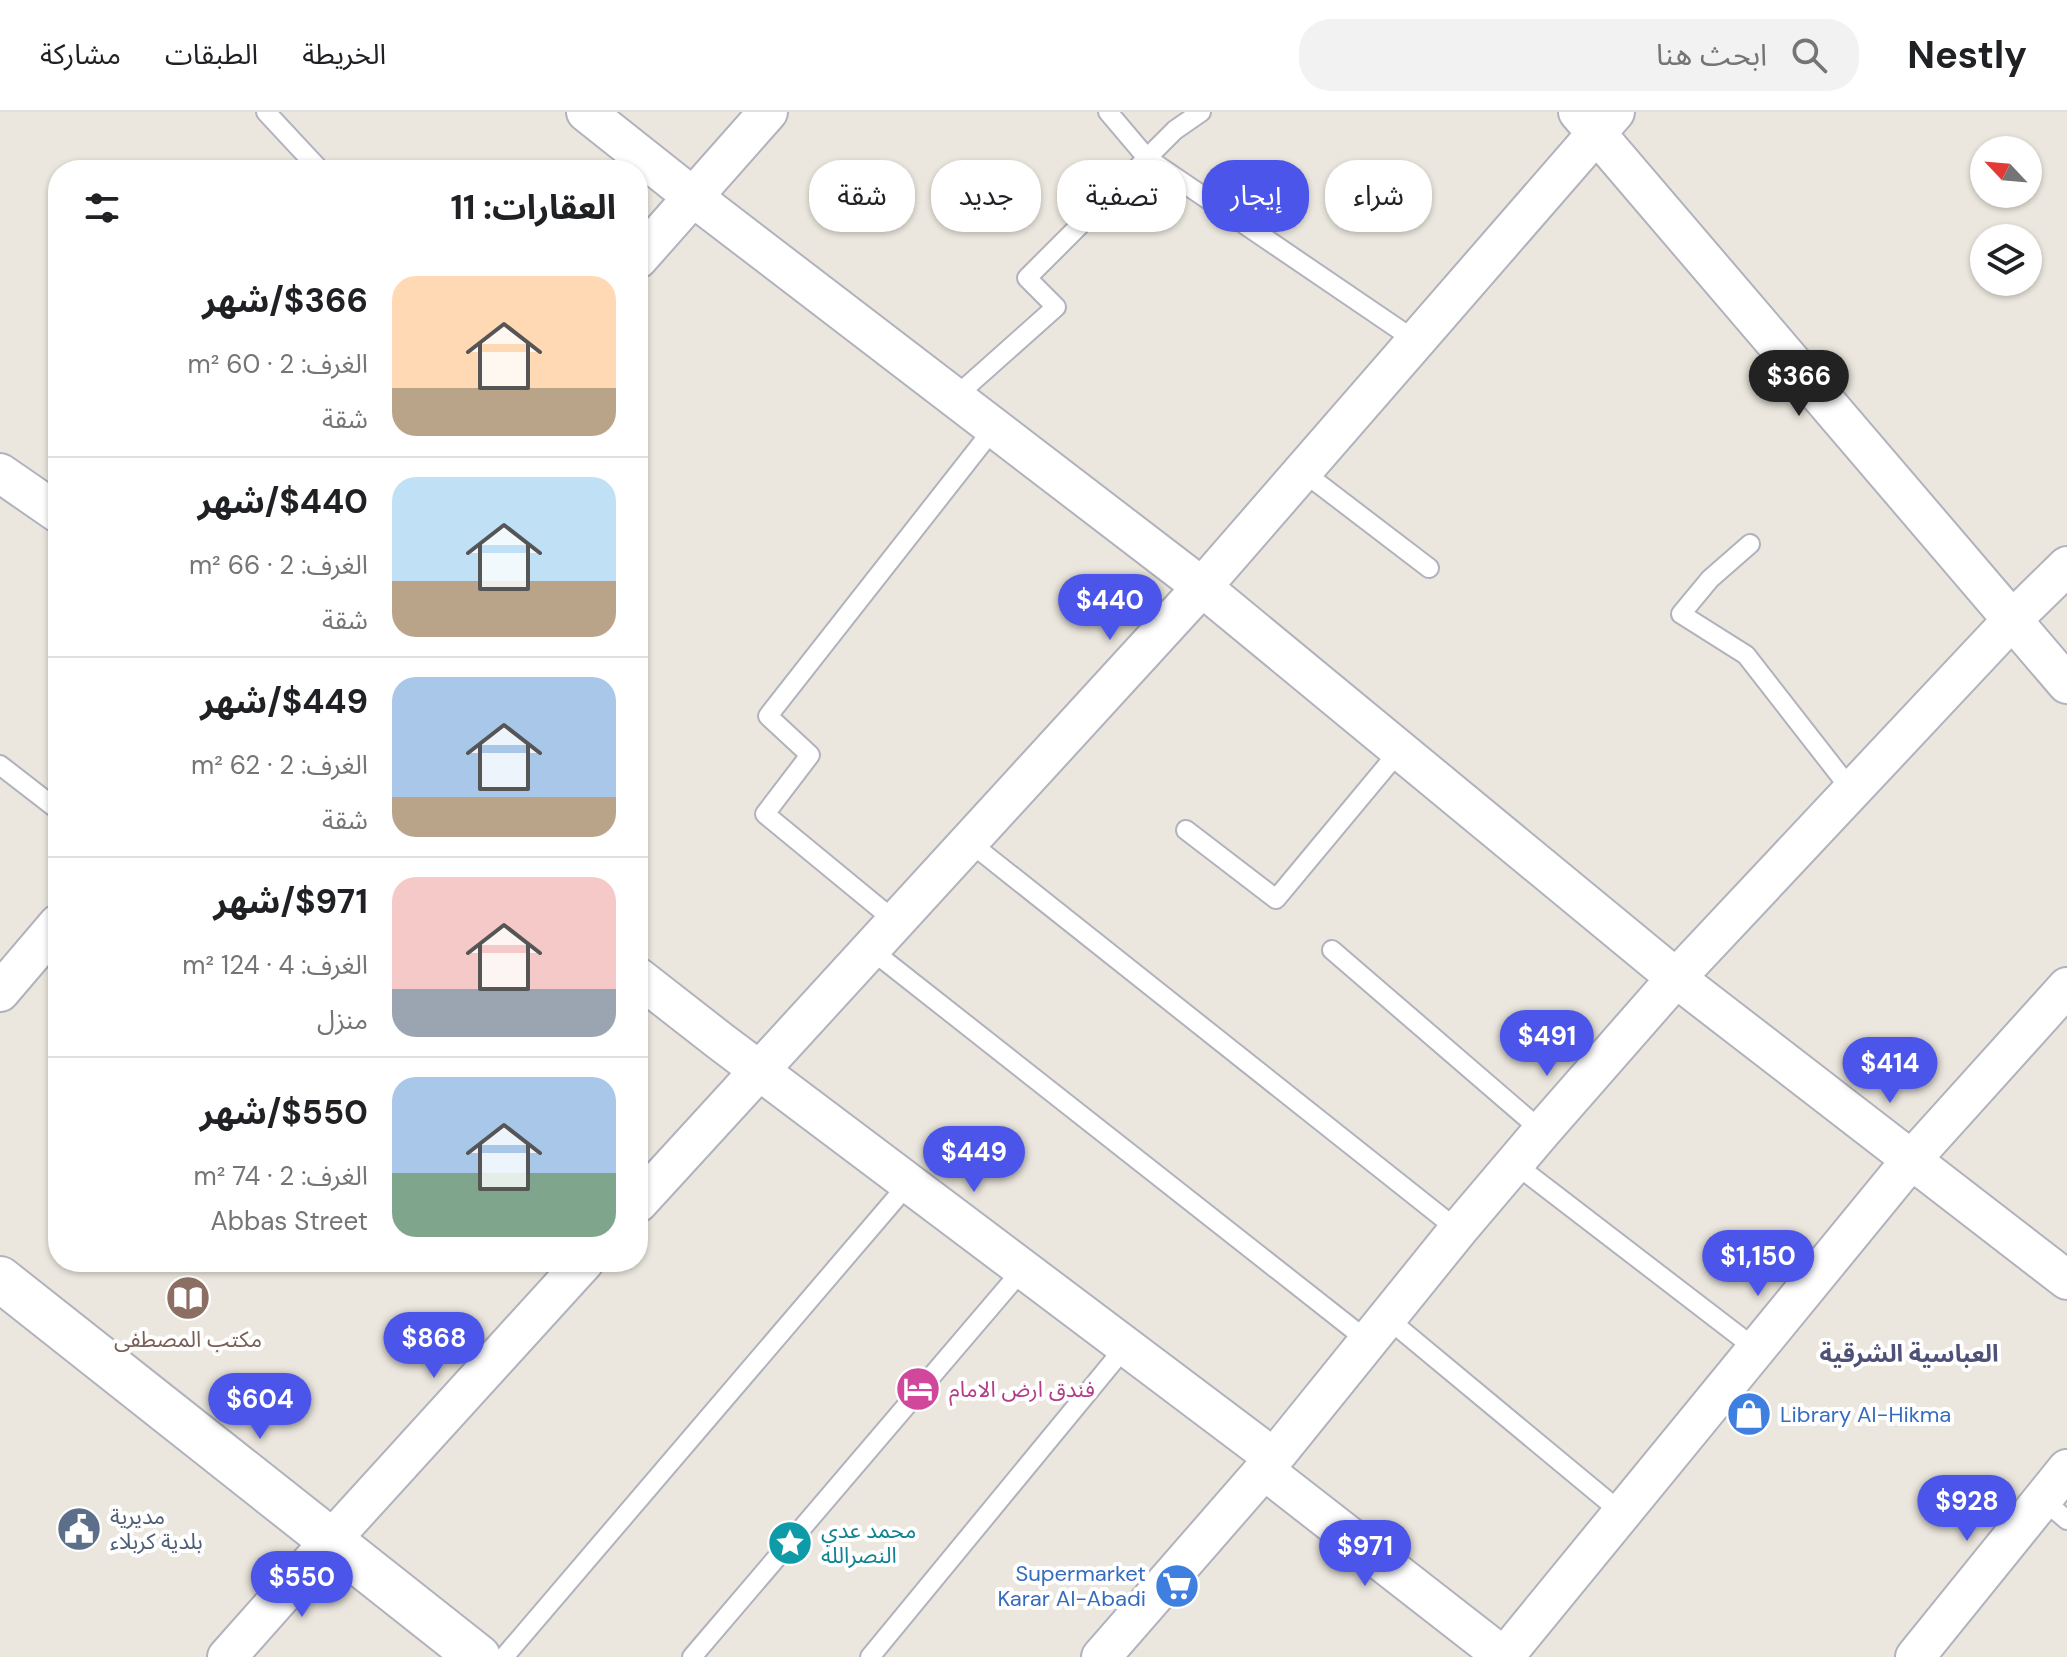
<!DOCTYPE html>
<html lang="ar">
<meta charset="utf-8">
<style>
:root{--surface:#fff;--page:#f2f2f2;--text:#202124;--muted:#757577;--line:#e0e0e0;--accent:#4c55e9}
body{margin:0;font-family:"DM Sans","Noto Sans Arabic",sans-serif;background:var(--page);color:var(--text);direction:rtl;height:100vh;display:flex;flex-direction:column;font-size:30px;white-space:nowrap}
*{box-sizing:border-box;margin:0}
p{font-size:26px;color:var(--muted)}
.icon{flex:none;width:44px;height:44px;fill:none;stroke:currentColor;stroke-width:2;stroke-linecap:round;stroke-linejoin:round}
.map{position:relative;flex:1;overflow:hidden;direction:ltr}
.drawer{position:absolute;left:48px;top:48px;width:600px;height:1112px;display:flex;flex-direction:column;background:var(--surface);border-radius:32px;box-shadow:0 2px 6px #0004;direction:rtl}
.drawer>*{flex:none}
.hud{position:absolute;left:672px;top:48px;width:760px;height:72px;direction:rtl;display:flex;gap:16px}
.needle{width:52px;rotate:296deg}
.buttons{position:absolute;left:1970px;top:24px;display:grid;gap:16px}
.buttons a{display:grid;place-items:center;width:72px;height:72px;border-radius:50%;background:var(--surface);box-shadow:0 2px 6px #0004;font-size:40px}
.price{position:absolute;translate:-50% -68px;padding:0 18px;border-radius:28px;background:var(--accent);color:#fff;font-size:26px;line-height:52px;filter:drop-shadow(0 2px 4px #0008)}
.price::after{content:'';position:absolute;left:50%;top:48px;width:24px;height:18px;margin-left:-12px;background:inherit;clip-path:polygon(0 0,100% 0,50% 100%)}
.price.current{background:#222;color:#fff}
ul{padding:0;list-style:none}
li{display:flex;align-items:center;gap:24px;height:200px;padding:0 32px}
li+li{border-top:2px solid var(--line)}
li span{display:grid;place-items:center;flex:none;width:224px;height:160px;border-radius:24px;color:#555}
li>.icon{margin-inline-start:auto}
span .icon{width:96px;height:96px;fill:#fffc;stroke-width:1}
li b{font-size:34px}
h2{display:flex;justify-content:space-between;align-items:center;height:96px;padding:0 32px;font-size:34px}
.tag{padding:0 28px;border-radius:32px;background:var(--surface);box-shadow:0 2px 6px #0004;font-size:28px;line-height:72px}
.tag.current{background:var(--accent);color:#fff}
header{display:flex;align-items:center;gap:48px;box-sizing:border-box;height:112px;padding:0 40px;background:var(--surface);border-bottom:2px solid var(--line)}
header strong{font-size:38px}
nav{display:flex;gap:44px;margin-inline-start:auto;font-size:28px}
.search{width:560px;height:72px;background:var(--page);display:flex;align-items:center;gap:20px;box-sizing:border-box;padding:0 28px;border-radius:32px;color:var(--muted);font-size:30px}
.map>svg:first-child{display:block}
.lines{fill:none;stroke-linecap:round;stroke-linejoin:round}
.service-casing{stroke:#b1b2bd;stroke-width:22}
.minor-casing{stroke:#b1b2bd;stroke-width:42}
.secondary-casing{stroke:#b1b2bd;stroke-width:48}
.service{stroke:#fff;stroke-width:18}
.minor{stroke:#fff;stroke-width:38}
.secondary{stroke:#fff;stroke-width:44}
.labels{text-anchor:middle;stroke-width:8;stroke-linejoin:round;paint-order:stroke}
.education-label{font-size:22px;fill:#785e54;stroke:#fff}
.hotel-label{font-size:22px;fill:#b23c85;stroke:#fff;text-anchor:start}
.shop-label{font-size:22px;fill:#366cbe;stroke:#fff;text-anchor:start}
.service-label{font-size:22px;fill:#4e5e75;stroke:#fff;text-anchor:start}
.culture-label{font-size:22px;fill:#0d838f;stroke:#fff;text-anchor:start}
.neighbourhood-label{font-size:24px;font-weight:bold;fill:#4f5177;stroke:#fff}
</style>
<header>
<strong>Nestly</strong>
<div class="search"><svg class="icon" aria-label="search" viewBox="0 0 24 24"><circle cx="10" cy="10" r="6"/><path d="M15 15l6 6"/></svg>ابحث هنا</div>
<nav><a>الخريطة</a><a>الطبقات</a><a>مشاركة</a></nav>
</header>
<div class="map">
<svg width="2067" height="1545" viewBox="0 0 2067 1545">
<rect width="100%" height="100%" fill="#ebe7de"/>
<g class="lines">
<g class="service-casing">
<path id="service" d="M266 0 320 58
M1108 0 1147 46 1416 229
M955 285 1056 195 1027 166 1175 18 1201 0
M1302 359 1429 456
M1750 432 1710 467 1681 502 1746 543 1852 679
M0 653 58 698
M1186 718 1276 787 1400 638
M968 729 1458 1118
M895 809 765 702 810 643 768 604 994 316
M870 837 1368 1229
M1332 838 1542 1019
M1515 1052 1756 1237
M1387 1206 1622 1401
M2042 1387 2067 1408
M504 1545 909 1071
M692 1545 1023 1157
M870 1545 1126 1234"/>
</g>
<g class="minor-casing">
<path id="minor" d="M586 0 693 85 1202 475 1676 866 2067 1168
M1578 0 2067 572
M638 147 768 0
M0 361 58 401
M638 865 720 929 1274 1346
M0 880 58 812
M638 1091 1202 475 1615 0
M1264 1358 1504 1545
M227 1545 331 1428 584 1150
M1101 1545 1264 1358 1458 1118 1542 1019 1676 866 2012 508 2067 454
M1504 1545 1911 1048 2067 875
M1915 1545 2067 1357"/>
</g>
<g class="secondary-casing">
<path id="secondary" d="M0 1167 478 1545"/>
</g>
<use href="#service" class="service"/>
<use href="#minor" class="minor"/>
<use href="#secondary" class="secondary"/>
</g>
<defs>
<g id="library-disc" transform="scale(2.3)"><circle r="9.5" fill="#8d6e63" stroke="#fff"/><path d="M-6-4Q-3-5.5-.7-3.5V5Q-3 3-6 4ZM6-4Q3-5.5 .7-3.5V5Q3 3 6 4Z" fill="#fff"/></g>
<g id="hotel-disc" transform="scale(2.3)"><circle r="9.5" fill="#d1479c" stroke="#fff"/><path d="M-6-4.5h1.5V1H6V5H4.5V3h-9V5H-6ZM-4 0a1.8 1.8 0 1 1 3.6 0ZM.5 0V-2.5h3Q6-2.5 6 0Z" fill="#fff"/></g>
<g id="shop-disc" transform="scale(2.3)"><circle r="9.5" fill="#3f7fe0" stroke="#fff"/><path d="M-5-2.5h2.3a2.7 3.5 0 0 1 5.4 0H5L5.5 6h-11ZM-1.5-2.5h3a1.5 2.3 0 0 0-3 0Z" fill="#fff"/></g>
<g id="civic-disc" transform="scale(2.3)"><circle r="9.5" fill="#5c6f8a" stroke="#fff"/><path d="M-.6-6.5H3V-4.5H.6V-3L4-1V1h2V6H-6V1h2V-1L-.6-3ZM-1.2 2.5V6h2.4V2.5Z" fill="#fff"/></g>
<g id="sight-disc" transform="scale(2.3)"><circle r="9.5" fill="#0f9aa8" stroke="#fff"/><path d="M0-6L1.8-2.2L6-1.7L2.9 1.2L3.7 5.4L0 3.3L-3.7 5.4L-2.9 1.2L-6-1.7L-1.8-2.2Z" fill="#fff"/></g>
<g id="supermarket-disc" transform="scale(2.3)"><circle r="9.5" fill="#3f7fe0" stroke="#fff"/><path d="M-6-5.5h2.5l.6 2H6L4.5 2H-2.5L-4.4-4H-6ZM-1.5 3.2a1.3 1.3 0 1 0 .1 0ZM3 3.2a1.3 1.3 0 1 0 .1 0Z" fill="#fff"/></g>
</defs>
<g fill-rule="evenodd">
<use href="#library-disc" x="188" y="1186"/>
<use href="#hotel-disc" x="918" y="1277"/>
<use href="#shop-disc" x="1749" y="1302"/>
<use href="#civic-disc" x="79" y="1417"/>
<use href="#sight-disc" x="790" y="1431"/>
<use href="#supermarket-disc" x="1177" y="1474"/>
</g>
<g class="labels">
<g class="education-label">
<text x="188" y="1235">مكتب المصطفى</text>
</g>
<g class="hotel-label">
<text x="949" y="1285">فندق ارض الامام</text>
</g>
<g class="shop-label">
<text x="1780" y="1310">Library Al-Hikma</text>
<text x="1146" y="1469" text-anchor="end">Supermarket<tspan x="1146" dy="25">Karar Al-Abadi</tspan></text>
</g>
<g class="service-label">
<text x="110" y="1412">مديرية<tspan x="110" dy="25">بلدية كربلاء</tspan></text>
</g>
<g class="culture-label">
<text x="821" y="1426">محمد عدي<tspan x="821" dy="25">النصرالله</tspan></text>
</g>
<g class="neighbourhood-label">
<text x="1909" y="1250">العباسية الشرقية</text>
</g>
</g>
</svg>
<div class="buttons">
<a><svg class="needle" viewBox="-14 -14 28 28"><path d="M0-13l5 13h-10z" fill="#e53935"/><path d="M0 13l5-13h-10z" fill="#757577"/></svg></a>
<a><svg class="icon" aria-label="layers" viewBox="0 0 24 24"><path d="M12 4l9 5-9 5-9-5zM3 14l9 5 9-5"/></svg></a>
</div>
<b class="price current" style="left:1799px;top:306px">$366</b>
<b class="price" style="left:1110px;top:530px">$440</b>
<b class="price" style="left:1547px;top:966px">$491</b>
<b class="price" style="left:1890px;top:993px">$414</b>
<b class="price" style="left:974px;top:1082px">$449</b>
<b class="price" style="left:1758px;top:1186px">$1,150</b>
<b class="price" style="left:434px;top:1268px">$868</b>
<b class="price" style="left:260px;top:1329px">$604</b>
<b class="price" style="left:1967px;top:1431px">$928</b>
<b class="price" style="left:1365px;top:1476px">$971</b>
<b class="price" style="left:302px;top:1507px">$550</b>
<div class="hud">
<a class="tag">شراء</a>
<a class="tag current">إيجار</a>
<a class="tag">تصفية</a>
<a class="tag">جديد</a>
<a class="tag">شقة</a>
</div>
<section class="drawer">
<h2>العقارات: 11<svg class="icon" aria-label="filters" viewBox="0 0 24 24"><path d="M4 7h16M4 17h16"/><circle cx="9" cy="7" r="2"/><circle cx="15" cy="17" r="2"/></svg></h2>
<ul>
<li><span style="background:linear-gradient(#ffd9b3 70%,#b9a48a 0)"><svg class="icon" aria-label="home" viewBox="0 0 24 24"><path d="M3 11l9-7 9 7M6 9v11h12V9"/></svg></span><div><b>$366/شهر</b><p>الغرف: 2 · 60 m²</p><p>شقة</p></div></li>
<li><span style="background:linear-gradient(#bfe0f5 65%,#b9a48a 0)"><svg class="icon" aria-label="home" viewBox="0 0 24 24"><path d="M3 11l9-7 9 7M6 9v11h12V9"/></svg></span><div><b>$440/شهر</b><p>الغرف: 2 · 66 m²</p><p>شقة</p></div></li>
<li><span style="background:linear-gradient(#a9c7e8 75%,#b9a48a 0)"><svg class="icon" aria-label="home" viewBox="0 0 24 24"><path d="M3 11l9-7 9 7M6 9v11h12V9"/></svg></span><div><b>$449/شهر</b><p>الغرف: 2 · 62 m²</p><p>شقة</p></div></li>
<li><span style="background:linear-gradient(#f6c9c9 70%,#9aa5b1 0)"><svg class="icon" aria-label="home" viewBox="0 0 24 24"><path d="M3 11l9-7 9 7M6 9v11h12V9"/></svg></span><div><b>$971/شهر</b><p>الغرف: 4 · 124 m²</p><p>منزل</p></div></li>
<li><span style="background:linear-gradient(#a9c7e8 60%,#7fa58c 0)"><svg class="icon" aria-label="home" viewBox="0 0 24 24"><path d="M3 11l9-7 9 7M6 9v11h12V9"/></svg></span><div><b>$550/شهر</b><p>الغرف: 2 · 74 m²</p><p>Abbas Street</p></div></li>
</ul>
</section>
</div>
